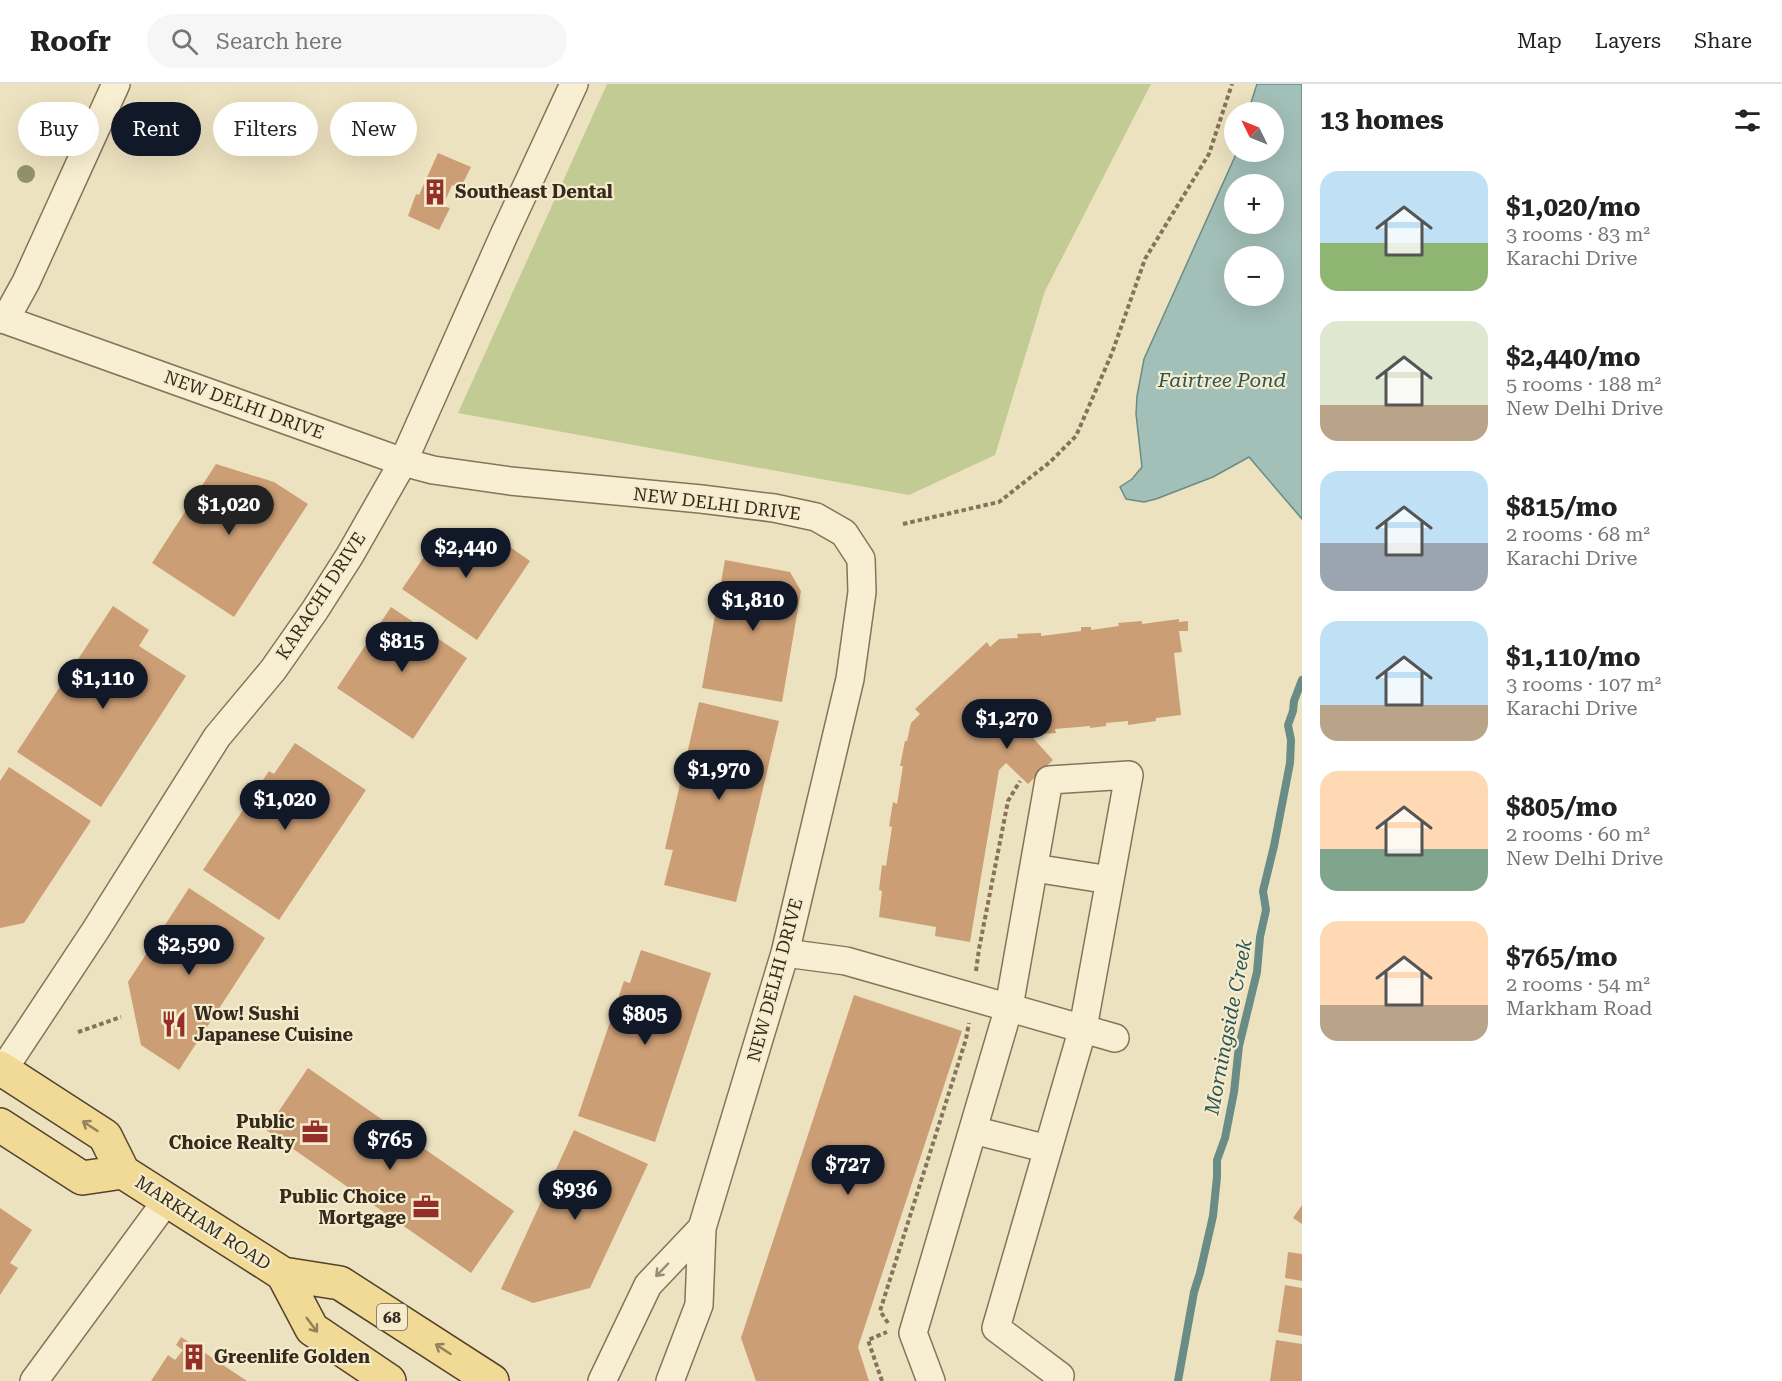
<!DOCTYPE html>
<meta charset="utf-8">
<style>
:root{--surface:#fff;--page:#f6f6f6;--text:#222;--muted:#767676;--line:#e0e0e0;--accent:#111827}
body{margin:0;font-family:"Roboto Serif",serif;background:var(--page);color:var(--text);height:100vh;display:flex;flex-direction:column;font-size:22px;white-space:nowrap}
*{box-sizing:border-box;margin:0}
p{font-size:20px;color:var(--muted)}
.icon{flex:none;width:33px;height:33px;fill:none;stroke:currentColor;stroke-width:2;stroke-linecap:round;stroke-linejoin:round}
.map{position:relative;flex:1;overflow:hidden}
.details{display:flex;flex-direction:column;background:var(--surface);width:480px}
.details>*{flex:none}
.guide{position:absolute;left:18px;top:18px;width:570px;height:54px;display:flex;gap:12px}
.needle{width:39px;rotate:313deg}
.buttons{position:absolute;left:1224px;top:18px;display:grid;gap:12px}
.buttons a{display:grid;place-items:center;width:60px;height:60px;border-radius:50%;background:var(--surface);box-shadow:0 6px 24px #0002;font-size:30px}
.price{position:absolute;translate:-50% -51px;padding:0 14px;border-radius:21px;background:var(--accent);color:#fff;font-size:20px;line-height:39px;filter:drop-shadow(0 2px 3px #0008)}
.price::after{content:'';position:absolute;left:50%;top:36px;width:18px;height:14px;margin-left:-9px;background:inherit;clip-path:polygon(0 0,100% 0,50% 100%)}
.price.selected{background:#222;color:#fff}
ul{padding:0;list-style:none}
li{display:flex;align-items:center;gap:18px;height:150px;padding:0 18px}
li span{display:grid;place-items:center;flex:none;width:168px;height:120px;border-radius:18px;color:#555}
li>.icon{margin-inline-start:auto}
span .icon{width:72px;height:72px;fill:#fffc;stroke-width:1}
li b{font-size:26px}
h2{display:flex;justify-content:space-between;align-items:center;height:72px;padding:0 18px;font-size:26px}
.pill{padding:0 21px;border-radius:27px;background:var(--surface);box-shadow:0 6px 24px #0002;font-size:21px;line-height:54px}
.pill.selected{background:var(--accent);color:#fff}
header{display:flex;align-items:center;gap:36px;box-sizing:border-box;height:84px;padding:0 30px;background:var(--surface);border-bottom:2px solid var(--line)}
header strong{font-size:28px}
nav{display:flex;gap:33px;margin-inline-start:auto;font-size:21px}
.search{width:420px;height:54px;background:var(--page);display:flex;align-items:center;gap:15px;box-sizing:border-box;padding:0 21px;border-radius:33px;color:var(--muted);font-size:22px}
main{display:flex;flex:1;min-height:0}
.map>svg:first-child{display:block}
.green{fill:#c1cb93}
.water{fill:#a2bfb8;stroke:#6a8c86;stroke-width:1.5;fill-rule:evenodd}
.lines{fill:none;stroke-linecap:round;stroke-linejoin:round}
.stream{stroke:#6a8c86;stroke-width:8}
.building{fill:#cb9e75}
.minor-casing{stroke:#867358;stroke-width:30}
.major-casing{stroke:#53412c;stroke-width:36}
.path{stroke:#867358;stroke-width:4;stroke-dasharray:4.5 3;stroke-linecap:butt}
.minor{stroke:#f8efd2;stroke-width:27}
.major{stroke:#f1da96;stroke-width:33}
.tree{fill:#909269}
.oneway{stroke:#938259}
.oneway2{stroke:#968c77}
.labels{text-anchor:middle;stroke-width:4.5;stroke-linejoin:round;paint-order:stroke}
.shield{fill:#f5ecce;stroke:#6f6451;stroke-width:1.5}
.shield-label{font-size:16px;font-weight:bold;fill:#352a1c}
.poi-label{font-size:18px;font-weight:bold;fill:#352a1c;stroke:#f5ecce;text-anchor:start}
.street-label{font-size:18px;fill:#352a1c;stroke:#f5ecce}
.water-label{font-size:20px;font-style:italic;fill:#2b5555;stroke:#f5ecce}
</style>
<header>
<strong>Roofr</strong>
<div class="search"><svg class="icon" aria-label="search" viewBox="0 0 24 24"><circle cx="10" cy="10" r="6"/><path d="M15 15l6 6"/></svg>Search here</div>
<nav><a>Map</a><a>Layers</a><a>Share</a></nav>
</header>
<main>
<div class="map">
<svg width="1302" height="1297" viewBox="0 0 1302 1297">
<rect width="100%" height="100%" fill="#ede2bf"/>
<path class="green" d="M607 0H1151L1045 207 995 371 909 411 458 329Z"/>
<path class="water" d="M1257 0H1302V435L1249 373 1213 393 1156 415 1144 418 1126 415 1120 403 1132 395 1142 383 1136 330 1137 312 1144 275 1237 68H1274V28H1248ZM1234 100H1274V140H1234ZM1234 172H1274V212H1234Z"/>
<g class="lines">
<path class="stream" d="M1178 1297 1194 1208 1200 1189 1213 1132 1217 1093V1076L1225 1054 1234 1008 1239 962 1257 888 1260 853 1266 826 1263 807 1274 762 1290 679 1291 656 1288 641 1293 627 1294 617 1302 596"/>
</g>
<path class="building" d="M438 69 471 83 460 105 452 101 443 122 450 124 439 146 408 132 416 110 419 111Z
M216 380 274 398 308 420 234 533 152 479Z
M441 448 500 456 530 477 477 556 402 505Z
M725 476 790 488 801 507 782 618 702 604Z
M113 522 149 546 139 562 186 592 101 723 17 668Z
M391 523 467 574 413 655 337 604Z
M1179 535V538L1188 537V547H1179L1182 568 1174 569 1181 631 1156 634V637L1128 641V637L1106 639V642L1090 644V642L1055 645 1056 649 1041 650V647L1033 654 1053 676 1028 700 1006 679 999 686 970 858 935 852 936 843 879 833 882 807 879 806 882 781 886 782 892 743 889 742 893 718 897 720 903 682H900L905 657H907L911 639 920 630 915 625 987 558 990 563 999 555 1018 554 1017 550 1041 549V552L1081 547V543H1091V546L1119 542 1118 539 1142 537V540Z
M699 618 779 637 736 818 664 801 673 766 665 765Z
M295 659 366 706 279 836 203 786 269 687 274 690Z
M9 683 91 737 24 839 0 844V697Z
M189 804 265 854 179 986 141 961 128 898Z
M641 866 711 889 655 1058 578 1032 624 897 630 899Z
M854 911 962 947 858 1263 869 1297H756L741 1254Z
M308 984 514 1127 471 1189 266 1046Z
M574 1046 648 1080 590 1204 533 1219 501 1205Z
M1302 1121V1140L1293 1134Z
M0 1124 32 1146 10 1179 18 1184 0 1211Z
M1288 1168 1302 1170V1197L1285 1194Z
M1285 1201 1302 1204V1252L1278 1248Z
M181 1253 247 1297H151L168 1271 175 1276 183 1266 176 1261Z
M1276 1256 1302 1260V1297H1270Z"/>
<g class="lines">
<g class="minor-casing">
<path id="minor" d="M0 234 403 378 433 386 510 397 701 415 774 424 816 433 844 449 861 475 862 508 850 595 785 869 702 1144 699 1221 670 1297
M5 236 26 198 116 0
M1034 784 1110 796
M785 869 846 877 1115 954
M3 986 95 847 217 653 273 586 315 526 350 471 403 378 504 151 574 0
M973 1046 1048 1065
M34 1297 167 1116
M602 1297 648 1201 702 1144
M931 1297 913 1249 1009 923 1049 696 1129 691 1083 944 996 1244 1060 1292 1059 1297"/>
</g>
<g class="major-casing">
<path id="major" d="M0 984 105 1052 123 1088 283 1190 340 1199 492 1297
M0 1041 82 1094 123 1088
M283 1190 312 1245 389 1297"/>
</g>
<path class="path" d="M903 440 999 418 1050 378 1076 352 1112 269 1145 175 1209 70 1232 0
M976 887 979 865 1008 717 1020 697
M78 948 121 933
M888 1239 880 1227 966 955 969 939
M882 1297 868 1256 887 1248"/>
<use href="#minor" class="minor"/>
<use href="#major" class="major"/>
</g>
<g class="tree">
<circle cx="48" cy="44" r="9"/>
<circle cx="26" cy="90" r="9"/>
</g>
<defs><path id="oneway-shaft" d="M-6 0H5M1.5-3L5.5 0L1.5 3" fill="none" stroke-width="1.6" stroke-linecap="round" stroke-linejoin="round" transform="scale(1.5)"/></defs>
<g class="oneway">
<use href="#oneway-shaft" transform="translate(90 1042) rotate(-147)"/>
<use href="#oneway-shaft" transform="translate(312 1241) rotate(53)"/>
<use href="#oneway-shaft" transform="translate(443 1265) rotate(-147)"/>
</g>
<use class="oneway2" href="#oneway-shaft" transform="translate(662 1186) rotate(134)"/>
<defs>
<g id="building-bare" transform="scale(2.07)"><path d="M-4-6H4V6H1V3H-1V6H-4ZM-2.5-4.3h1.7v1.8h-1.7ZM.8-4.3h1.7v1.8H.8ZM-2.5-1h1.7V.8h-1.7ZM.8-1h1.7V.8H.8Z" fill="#942e28" stroke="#f5ecce" stroke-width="2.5" paint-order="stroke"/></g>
<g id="restaurant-bare" transform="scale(2.07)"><path d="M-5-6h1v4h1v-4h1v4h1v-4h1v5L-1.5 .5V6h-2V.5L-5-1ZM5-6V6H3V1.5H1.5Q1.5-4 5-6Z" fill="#942e28" stroke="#f5ecce" stroke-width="2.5" paint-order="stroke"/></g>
<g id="office-bare" transform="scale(2.07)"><path d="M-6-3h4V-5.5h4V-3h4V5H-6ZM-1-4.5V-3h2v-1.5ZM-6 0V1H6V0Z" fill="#942e28" stroke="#f5ecce" stroke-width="2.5" paint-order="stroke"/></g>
</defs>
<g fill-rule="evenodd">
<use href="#building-bare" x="435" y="108"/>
<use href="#restaurant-bare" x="174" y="940"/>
<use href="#office-bare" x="315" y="1048"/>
<use href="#office-bare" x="426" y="1123"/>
<use href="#building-bare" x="194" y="1273"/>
</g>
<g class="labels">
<rect class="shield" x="377" y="1220" width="30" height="26" rx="4.5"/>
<g class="shield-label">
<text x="392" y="1239">68</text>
</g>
<g class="poi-label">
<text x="455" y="114">Southeast Dental</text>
<text x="194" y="936">Wow! Sushi<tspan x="194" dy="21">Japanese Cuisine</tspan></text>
<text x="295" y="1044" text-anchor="end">Public<tspan x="295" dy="21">Choice Realty</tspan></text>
<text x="406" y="1119" text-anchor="end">Public Choice<tspan x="406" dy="21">Mortgage</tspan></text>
<text x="214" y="1279">Greenlife Golden</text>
</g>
<g class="street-label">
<text transform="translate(244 321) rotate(20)" y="6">NEW DELHI DRIVE</text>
<text transform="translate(717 420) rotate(7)" y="6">NEW DELHI DRIVE</text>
<text transform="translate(321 512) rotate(-57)" y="6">KARACHI DRIVE</text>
<text transform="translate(775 896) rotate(-75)" y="6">NEW DELHI DRIVE</text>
<text transform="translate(203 1139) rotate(33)" y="6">MARKHAM ROAD</text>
</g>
<g class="water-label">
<text x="1222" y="303">Fairtree Pond</text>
<text transform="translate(1228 943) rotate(-79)" y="7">Morningside Creek</text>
</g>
</g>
</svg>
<div class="buttons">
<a><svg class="needle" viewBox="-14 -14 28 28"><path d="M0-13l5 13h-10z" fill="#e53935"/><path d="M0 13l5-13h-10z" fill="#767676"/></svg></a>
<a>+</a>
<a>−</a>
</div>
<b class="price selected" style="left:229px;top:452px">$1,020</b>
<b class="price" style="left:466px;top:495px">$2,440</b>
<b class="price" style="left:753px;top:548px">$1,810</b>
<b class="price" style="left:402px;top:589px">$815</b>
<b class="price" style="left:103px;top:626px">$1,110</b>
<b class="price" style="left:1007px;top:666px">$1,270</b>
<b class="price" style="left:719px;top:717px">$1,970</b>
<b class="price" style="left:285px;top:747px">$1,020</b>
<b class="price" style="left:189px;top:892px">$2,590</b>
<b class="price" style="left:645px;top:962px">$805</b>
<b class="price" style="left:390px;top:1087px">$765</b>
<b class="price" style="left:848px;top:1112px">$727</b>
<b class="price" style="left:575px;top:1137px">$936</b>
<div class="guide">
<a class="pill">Buy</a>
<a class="pill selected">Rent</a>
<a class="pill">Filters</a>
<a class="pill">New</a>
</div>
</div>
<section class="details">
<h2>13 homes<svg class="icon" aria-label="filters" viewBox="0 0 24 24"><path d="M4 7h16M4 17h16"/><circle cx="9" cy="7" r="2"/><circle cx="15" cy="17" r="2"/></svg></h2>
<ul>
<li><span style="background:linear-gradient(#bfe0f5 60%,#8fb573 0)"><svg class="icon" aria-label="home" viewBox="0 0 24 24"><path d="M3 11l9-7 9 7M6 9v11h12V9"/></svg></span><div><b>$1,020/mo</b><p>3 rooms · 83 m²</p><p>Karachi Drive</p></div></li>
<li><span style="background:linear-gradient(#dfe7d0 70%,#b9a48a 0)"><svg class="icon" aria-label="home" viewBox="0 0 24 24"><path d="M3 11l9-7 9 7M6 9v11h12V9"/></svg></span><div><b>$2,440/mo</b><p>5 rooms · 188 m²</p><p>New Delhi Drive</p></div></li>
<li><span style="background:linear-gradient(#bfe0f5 60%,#9aa5b1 0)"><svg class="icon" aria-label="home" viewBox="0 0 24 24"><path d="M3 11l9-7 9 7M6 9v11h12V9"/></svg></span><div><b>$815/mo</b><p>2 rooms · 68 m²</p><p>Karachi Drive</p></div></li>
<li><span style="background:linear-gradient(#bfe0f5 70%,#b9a48a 0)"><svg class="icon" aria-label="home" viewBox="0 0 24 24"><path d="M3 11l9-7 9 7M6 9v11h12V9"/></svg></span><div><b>$1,110/mo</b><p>3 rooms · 107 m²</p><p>Karachi Drive</p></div></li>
<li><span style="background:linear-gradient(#ffd9b3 65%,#7fa58c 0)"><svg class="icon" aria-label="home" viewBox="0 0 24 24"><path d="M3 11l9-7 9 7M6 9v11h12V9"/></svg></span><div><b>$805/mo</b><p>2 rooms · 60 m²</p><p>New Delhi Drive</p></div></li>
<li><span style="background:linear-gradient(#ffd9b3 70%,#b9a48a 0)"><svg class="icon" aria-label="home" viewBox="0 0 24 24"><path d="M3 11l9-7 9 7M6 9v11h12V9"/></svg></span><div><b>$765/mo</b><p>2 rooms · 54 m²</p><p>Markham Road</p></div></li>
</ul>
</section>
</main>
